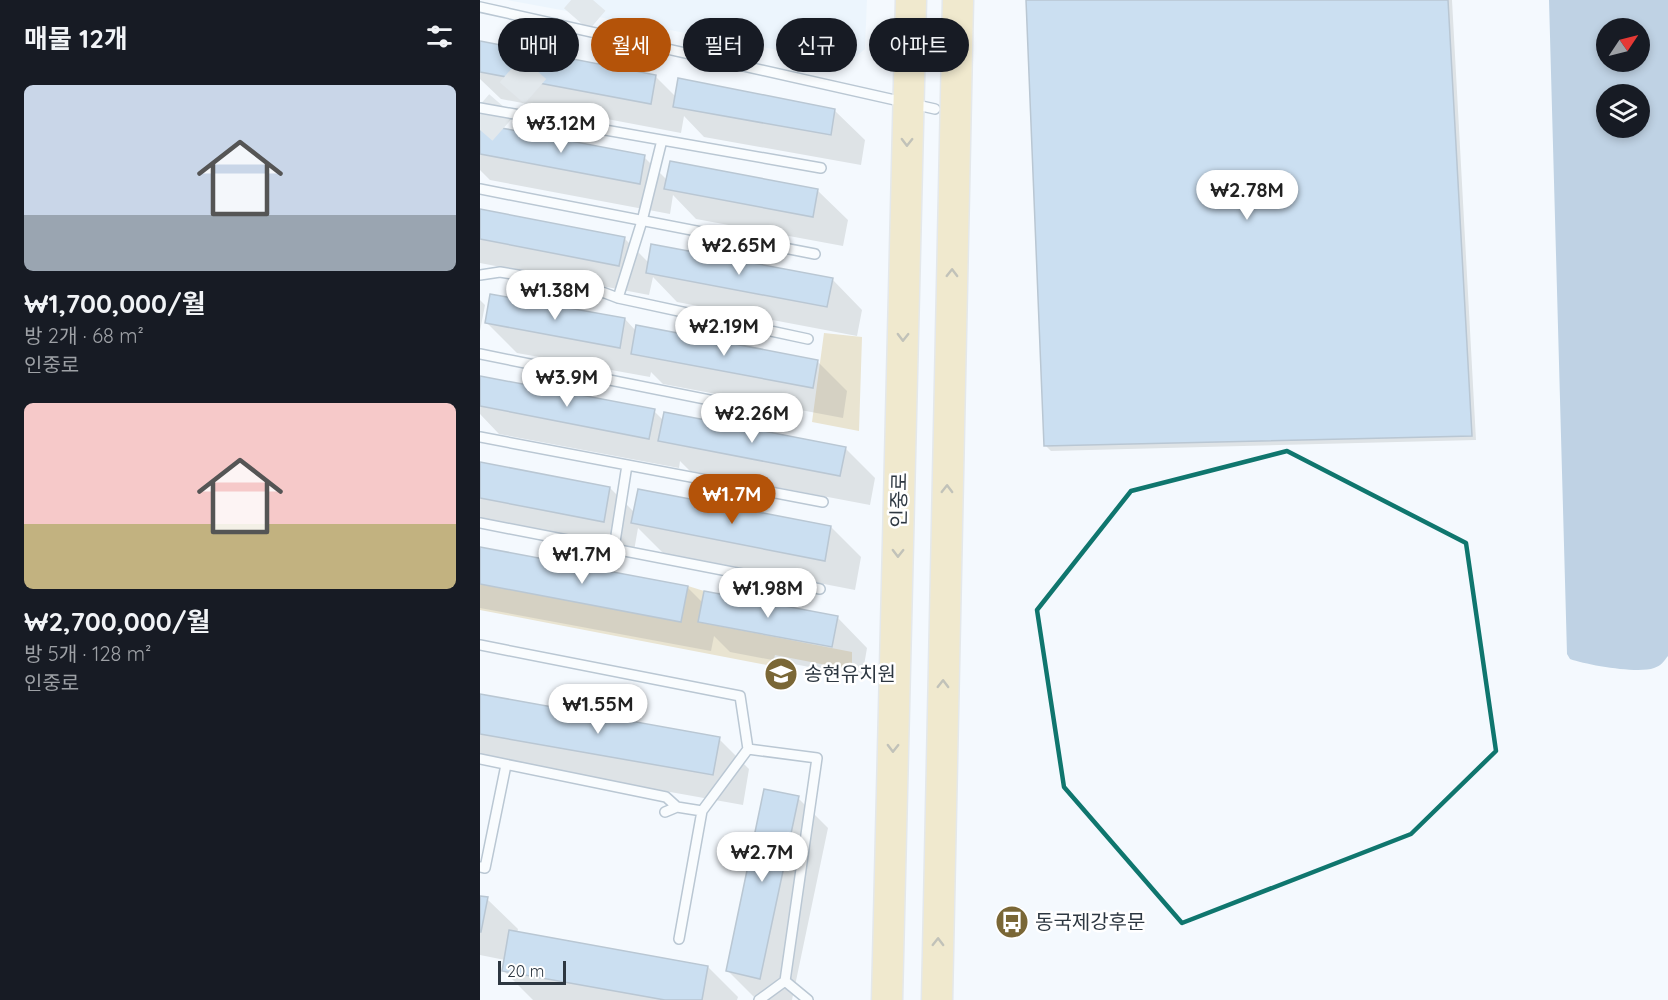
<!DOCTYPE html>
<html lang="ko">
<meta charset="utf-8">
<style>
:root{--surface:#171b24;--page:#242831;--text:#f1f3f6;--muted:#9ea1a6;--accent:#b45309}
body{margin:0;font-family:Quicksand,"Noto Sans KR",sans-serif;background:var(--page);color:var(--text);height:100vh;display:flex;flex-direction:column;font-size:22px;white-space:nowrap}
*{box-sizing:border-box;margin:0}
p{font-size:20px;color:var(--muted)}
.icon{flex:none;width:33px;height:33px;fill:none;stroke:currentColor;stroke-width:2;stroke-linecap:round;stroke-linejoin:round}
.map{position:relative;flex:1;overflow:hidden}
.drawer{display:flex;flex-direction:column;background:var(--surface);width:480px}
.drawer>*{flex:none}
.top-card{position:absolute;left:18px;top:18px;width:570px;height:54px;display:flex;gap:12px}
.needle{width:39px;rotate:55deg}
.fabs{position:absolute;left:1116px;top:18px;display:grid;gap:12px}
.fabs a{display:grid;place-items:center;width:54px;height:54px;border-radius:50%;background:var(--surface);box-shadow:0 3px 9px #0003;font-size:30px}
.scale{position:absolute;left:18px;bottom:15px;width:68px;box-sizing:border-box;padding-left:6px;border:3px solid #2d3741;border-top:0;font-size:16px;line-height:21px;white-space:nowrap;color:#2d3741;-webkit-text-stroke:4px #fff;paint-order:stroke}
.price{position:absolute;translate:-50% -51px;padding:0 14px;border-radius:21px;background:#fff;color:#222;font-size:20px;line-height:39px;filter:drop-shadow(0 2px 3px #0008)}
.price::after{content:'';position:absolute;left:50%;top:36px;width:18px;height:14px;margin-left:-9px;background:inherit;clip-path:polygon(0 0,100% 0,50% 100%)}
.price.selected{background:var(--accent);color:#fff}
ul{padding:0;list-style:none}
li{display:grid;align-content:center;gap:12px;height:318px;padding:0 24px}
li span{display:grid;place-items:center;height:186px;border-radius:9px;color:#555}
li>.icon{margin-inline-start:auto}
span .icon{width:108px;height:108px;fill:#fffc;stroke-width:1}
li b{font-size:26px}
h2{display:flex;justify-content:space-between;align-items:center;height:72px;padding:0 24px;font-size:26px}
.tag{padding:0 21px;border-radius:27px;background:var(--surface);box-shadow:0 3px 9px #0003;font-size:21px;line-height:54px}
.tag.selected{background:var(--accent);color:#fff}
main{display:flex;flex:1;min-height:0}
.map>svg:first-child{display:block}
.built{fill:#e3f0fc}
.green{fill:#dbc99c}
.water{fill:#7ea3c6;fill-rule:evenodd}
.shadow{fill:#0003}
.building{fill:#99bfe3;stroke:#7289a0;stroke-width:1.5}
.lines{fill:none;stroke-linecap:round;stroke-linejoin:round}
.highway-tunnel{stroke:#ccd2d8;stroke-width:33;stroke-dasharray:33 16;stroke-linecap:butt}
.lane-casing{stroke:#738aa0;stroke-width:12}
.primary-casing{stroke:#d1d3d5;stroke-width:33}
.lane{stroke:#fff;stroke-width:9}
.primary{stroke:#ecd594;stroke-width:30}
.oneway{stroke:#837e66}
.marked{fill:none;stroke:#0f766e;stroke-width:4.5;stroke-linejoin:round}
.labels{text-anchor:middle;stroke-width:5;stroke-linejoin:round;paint-order:stroke}
.street-label{font-size:20px;fill:#2d3741;stroke:#fff}
.poi-label{font-size:20px;fill:#2d3741;stroke:#fff;text-anchor:start}
</style>
<main>
<section class="drawer">
<h2>매물 12개<svg class="icon" aria-label="filters" viewBox="0 0 24 24"><path d="M4 7h16M4 17h16"/><circle cx="9" cy="7" r="2"/><circle cx="15" cy="17" r="2"/></svg></h2>
<ul>
<li><span style="background:linear-gradient(#c9d6e8 70%,#9aa5b1 0)"><svg class="icon" aria-label="home" viewBox="0 0 24 24"><path d="M3 11l9-7 9 7M6 9v11h12V9"/></svg></span><div><b>₩1,700,000/월</b><p>방 2개 · 68 m²</p><p>인중로</p></div></li>
<li><span style="background:linear-gradient(#f6c9c9 65%,#c2b280 0)"><svg class="icon" aria-label="home" viewBox="0 0 24 24"><path d="M3 11l9-7 9 7M6 9v11h12V9"/></svg></span><div><b>₩2,700,000/월</b><p>방 5개 · 128 m²</p><p>인중로</p></div></li>
</ul>
</section>
<div class="map">
<svg width="1188" height="1000" viewBox="0 0 1188 1000">
<rect width="100%" height="100%" fill="#f4f9fe"/>
<path class="built" d="M27 0H387L385 49 368 63Z"/>
<path class="green" d="M344 333 382 337 379 431 332 422Z
M0 584 201 622 208 586 224 591 218 622 372 652V670L295 655 292 666 0 610Z"/>
<path class="water" d="M1069 0H1188V656C1184 661 1181 666 1174 668 1158 674 1107 665 1090 659L1087 654ZM1126 28H1160V62H1126ZM1126 94H1160V128H1126Z"/>
<path class="shadow" d="M548 0H972L996 440 571 451 566 446Z
M0 43 175 76 196 97 354 110 385 140 381 165 224 137 204 116 201 133 21 99 0 79Z
M0 126 164 157 187 180 337 190 368 220 363 246 216 219 193 195 190 214 10 180 0 170Z
M0 211 144 238 169 263 352 279 382 310 377 336 197 302 173 277 169 295 0 263Z
M0 300 5 305 0 331Z
M145 319 156 331 337 361 367 391 363 418 183 384 171 372 170 377 37 353 7 323Z
M0 378 174 411 184 421 365 448 395 478 390 505 210 471 200 461 199 468 19 434 0 414Z
M0 463 130 488 155 513 351 527 381 557 375 590 183 553 158 528 154 551 0 522Z
M0 548 207 587 223 603 357 617 387 648 382 677 250 652 234 636 231 651 0 608Z
M0 695 239 739 269 769 263 805 0 758Z
M318 798 348 828 312 1000H277L248 971Z
M0 897 7 899 38 929 37 933 228 967 258 997 257 1000H53L23 970 25 960 0 955Z"/>
<path class="building" d="M546 0H968L992 436 564 446Z
M0 41 176 75 171 104 0 72Z
M198 78 355 109 351 135 193 107Z
M0 124 165 155 160 184 0 154Z
M190 161 338 189 333 217 184 189Z
M0 209 145 237 139 266 0 239Z
M171 244 353 278 347 307 166 273Z
M10 294 145 318 140 348 5 323Z
M156 325 338 360 333 388 151 354Z
M0 376 175 409 169 439 0 406Z
M184 412 366 447 360 476 178 441Z
M0 462 130 487 124 522 0 498Z
M158 489 351 526 345 561 151 523Z
M0 547 208 586 201 622 0 584Z
M224 591 358 616 352 647 218 622Z
M0 694 240 737 233 775 0 734Z
M284 789 319 796 280 979 246 971Z
M0 896 8 897 1 932H0Z
M29 930 228 966 222 1000H185L22 971Z"/>
<g class="lines">
<path class="highway-tunnel" d="M0 130 113 0"/>
<g class="lane-casing">
<path id="lane" d="M0 7 455 109
M0 108 341 168
M0 189 335 254
M0 275 20 272 109 287 138 298 328 339
M138 298 162 221 182 140
M0 354 315 417
M0 437 343 502
M0 523 340 589
M134 548 147 465
M0 645 260 696 268 749 222 811 197 807 186 797 0 759
M268 749 337 758 305 981
M185 812 197 807
M0 867 5 868 26 765
M199 939 222 811
M279 1000 305 981 328 1000"/>
</g>
<g class="primary-casing">
<path id="primary" d="M407 1000 431 0
M457 1000 478 0"/>
</g>
<use href="#lane" class="lane"/>
<use href="#primary" class="primary"/>
</g>
<defs><path id="oneway-chevron" d="M-2-3.5L2.5 0L-2 3.5" fill="none" stroke-width="1.6" stroke-linecap="round" stroke-linejoin="round" transform="scale(1.5)"/></defs>
<g class="oneway">
<use href="#oneway-chevron" transform="translate(427 142) rotate(91)"/>
<use href="#oneway-chevron" transform="translate(472 273) rotate(-89)"/>
<use href="#oneway-chevron" transform="translate(423 337) rotate(91)"/>
<use href="#oneway-chevron" transform="translate(467 489) rotate(-89)"/>
<use href="#oneway-chevron" transform="translate(418 553) rotate(91)"/>
<use href="#oneway-chevron" transform="translate(463 684) rotate(-89)"/>
<use href="#oneway-chevron" transform="translate(413 748) rotate(91)"/>
<use href="#oneway-chevron" transform="translate(458 942) rotate(-89)"/>
</g>
<path d="M0 0H1188V1000H0ZM807 451 986 543 1016 751 931 834 702 923 584 787 557 610 651 491Z" fill="#f4f9fe" fill-opacity=".55" fill-rule="evenodd"/>
<path class="marked" d="M807 451 986 543 1016 751 931 834 702 923 584 787 557 610 651 491Z"/>
<defs>
<g id="school-disc" transform="scale(1.725)"><circle r="9.5" fill="#7a6736" stroke="#fff"/><path d="M0-5L7-2L0 1L-7-2ZM-4 1L0 2.5L4 1V4Q0 6-4 4Z" fill="#fff"/></g>
<g id="bus-disc" transform="scale(1.725)"><circle r="9.5" fill="#7a6736" stroke="#fff"/><path d="M-5-6H5V4H4V6H2V4H-2V6H-4V4H-5ZM-3.5-4V0h7V-4ZM-3.5 1.2v1.5H-2V1.2ZM2 1.2v1.5H3.5V1.2Z" fill="#fff"/></g>
</defs>
<g fill-rule="evenodd">
<use href="#school-disc" x="301" y="674"/>
<use href="#bus-disc" x="532" y="922"/>
</g>
<g class="labels">
<g class="street-label">
<text transform="translate(419 500) rotate(-89)" y="7">인중로</text>
</g>
<g class="poi-label">
<text x="324" y="681">송현유치원</text>
<text x="555" y="929">동국제강후문</text>
</g>
</g>
</svg>
<div class="fabs">
<a><svg class="needle" viewBox="-14 -14 28 28"><path d="M0-13l5 13h-10z" fill="#e53935"/><path d="M0 13l5-13h-10z" fill="#9ea1a6"/></svg></a>
<a><svg class="icon" aria-label="layers" viewBox="0 0 24 24"><path d="M12 4l9 5-9 5-9-5zM3 14l9 5 9-5"/></svg></a>
</div>
<div class="scale">20 m</div>
<b class="price" style="left:81px;top:154px">₩3.12M</b>
<b class="price" style="left:767px;top:221px">₩2.78M</b>
<b class="price" style="left:259px;top:276px">₩2.65M</b>
<b class="price" style="left:75px;top:321px">₩1.38M</b>
<b class="price" style="left:244px;top:357px">₩2.19M</b>
<b class="price" style="left:87px;top:408px">₩3.9M</b>
<b class="price" style="left:272px;top:444px">₩2.26M</b>
<b class="price selected" style="left:252px;top:525px">₩1.7M</b>
<b class="price" style="left:102px;top:585px">₩1.7M</b>
<b class="price" style="left:288px;top:619px">₩1.98M</b>
<b class="price" style="left:118px;top:735px">₩1.55M</b>
<b class="price" style="left:282px;top:883px">₩2.7M</b>
<div class="top-card">
<a class="tag">매매</a>
<a class="tag selected">월세</a>
<a class="tag">필터</a>
<a class="tag">신규</a>
<a class="tag">아파트</a>
</div>
</div>
</main>
